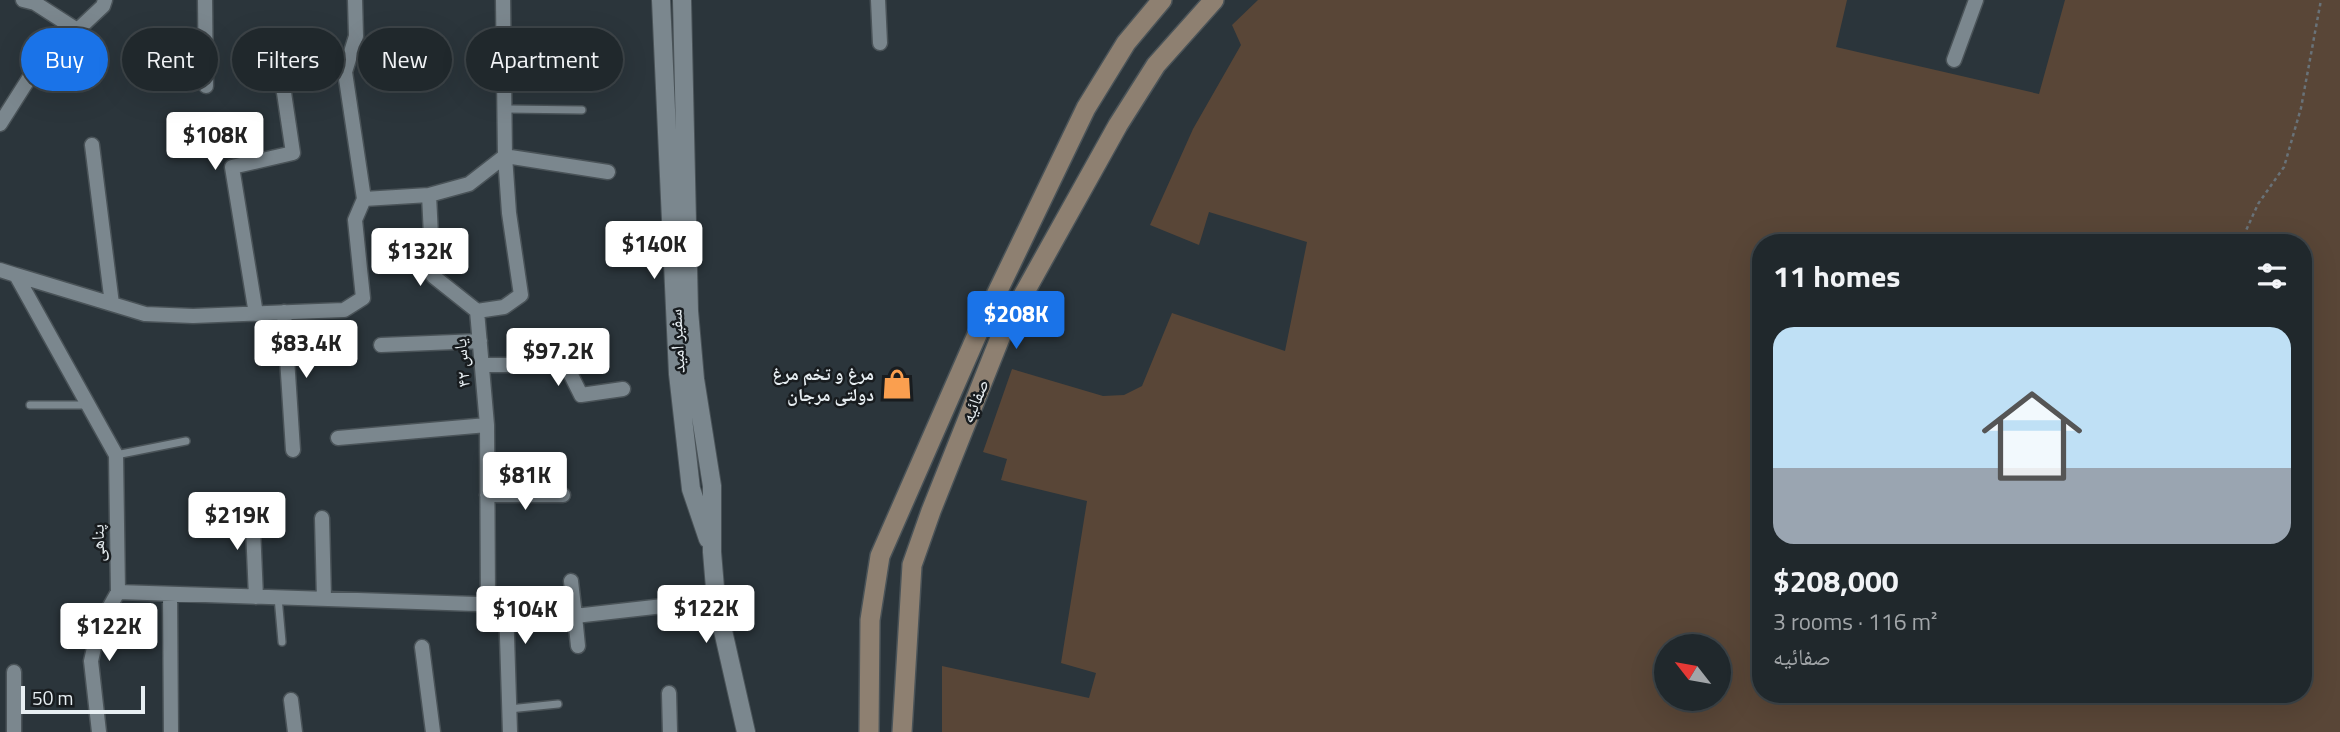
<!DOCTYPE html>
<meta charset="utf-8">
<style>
:root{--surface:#20282c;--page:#283034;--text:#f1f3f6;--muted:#a2a6a9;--line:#3d4448;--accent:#1a73e8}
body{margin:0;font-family:"Titillium Web","Noto Naskh Arabic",sans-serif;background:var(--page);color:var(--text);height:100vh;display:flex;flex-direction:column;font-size:26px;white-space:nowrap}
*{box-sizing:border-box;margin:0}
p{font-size:23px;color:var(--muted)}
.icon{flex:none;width:38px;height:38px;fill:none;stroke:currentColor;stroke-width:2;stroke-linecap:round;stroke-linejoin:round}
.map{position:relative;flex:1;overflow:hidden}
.panel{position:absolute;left:1752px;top:234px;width:560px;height:469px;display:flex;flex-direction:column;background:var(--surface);border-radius:28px;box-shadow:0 7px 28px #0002,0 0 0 2px var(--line)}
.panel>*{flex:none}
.top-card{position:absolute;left:21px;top:28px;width:665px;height:63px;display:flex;gap:14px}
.needle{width:46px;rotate:301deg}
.tools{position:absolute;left:1654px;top:634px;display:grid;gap:14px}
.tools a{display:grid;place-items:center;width:77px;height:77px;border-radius:50%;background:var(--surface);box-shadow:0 7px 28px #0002,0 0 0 2px var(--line);font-size:35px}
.scale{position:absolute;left:21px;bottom:18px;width:124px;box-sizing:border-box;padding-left:7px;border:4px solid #e7eef2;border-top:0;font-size:19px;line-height:24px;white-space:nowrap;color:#e7eef2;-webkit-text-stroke:5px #181c1f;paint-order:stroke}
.price{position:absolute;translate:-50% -60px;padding:0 16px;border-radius:7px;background:#fff;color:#222;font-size:23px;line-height:46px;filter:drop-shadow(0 2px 4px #0008)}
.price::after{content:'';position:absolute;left:50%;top:42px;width:21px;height:16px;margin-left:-10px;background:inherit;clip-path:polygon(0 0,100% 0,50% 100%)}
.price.selected{background:var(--accent);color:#fff}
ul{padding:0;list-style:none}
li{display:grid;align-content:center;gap:14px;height:371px;padding:0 21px}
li+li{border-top:2px solid var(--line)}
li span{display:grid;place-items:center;height:217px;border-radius:21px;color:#555}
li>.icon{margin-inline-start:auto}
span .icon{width:126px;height:126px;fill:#fffc;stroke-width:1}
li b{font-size:30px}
h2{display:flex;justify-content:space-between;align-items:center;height:84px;padding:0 21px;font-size:30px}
.tag{padding:0 24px;border-radius:32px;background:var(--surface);box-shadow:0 7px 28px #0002,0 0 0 2px var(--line);font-size:24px;line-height:63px}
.tag.selected{background:var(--accent);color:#fff}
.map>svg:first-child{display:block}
.green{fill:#594637;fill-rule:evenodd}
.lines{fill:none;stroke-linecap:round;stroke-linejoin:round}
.service-casing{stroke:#4a5358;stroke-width:10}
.minor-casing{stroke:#4a5358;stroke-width:17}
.tertiary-casing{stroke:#4a5358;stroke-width:20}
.secondary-casing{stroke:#4a5358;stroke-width:22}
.path{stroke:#697278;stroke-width:2.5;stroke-dasharray:3.5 3.5;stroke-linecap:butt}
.service{stroke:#7b878e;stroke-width:7}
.minor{stroke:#7b878e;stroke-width:14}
.tertiary{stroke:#7b878e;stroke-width:18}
.secondary{stroke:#8e8071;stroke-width:19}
.labels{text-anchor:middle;stroke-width:5;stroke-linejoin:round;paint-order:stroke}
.street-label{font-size:18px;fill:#e7eef2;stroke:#181c1f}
.poi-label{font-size:18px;font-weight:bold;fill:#e7eef2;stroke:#181c1f;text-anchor:end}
</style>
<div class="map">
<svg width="2340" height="732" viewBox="0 0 2340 732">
<rect width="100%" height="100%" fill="#2b353b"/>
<path class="green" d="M1258 0H1847L1836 47 2039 94 2065 0H2340V732H942V666L1089 698 1096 673 1061 663 1087 501 1001 480 1007 459 983 452 1012 369 1103 396 1124 395 1142 386 1172 313 1285 351 1307 242 1209 212 1199 245 1150 225 1193 129 1241 45 1232 25ZM1760 243H2303V695H1760ZM1666 646H1718V698H1666Z"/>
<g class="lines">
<g class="service-casing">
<path id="service" d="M504 109 582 110
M30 405H88
M116 455 186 441
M278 597 282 642
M509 709 558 704"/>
</g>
<g class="minor-casing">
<path id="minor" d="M23 0 35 3 77 30
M205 0 206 86
M355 0 356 36 345 72 364 199
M878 0 880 43
M1954 60 1976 0
M0 124 33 72 103 6 105 0
M92 145 112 304
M0 270 16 275 116 455 118 592 506 605 510 732
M16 275 145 314 193 316 344 310 363 298 355 220 364 199 429 195
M477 311 504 307 521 295 509 213 505 156 608 172
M284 312 293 450
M256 314 232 167 293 153 280 66
M381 345 480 341
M482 365H566L581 395 623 389
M338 438 487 425
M487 495H563
M252 505 256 597
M322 518 324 599
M571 581 575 616 716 600
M170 594 171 732
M488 604 487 425 477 311 433 276 429 195 469 184 505 156 503 0
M575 616 578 646
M422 647 433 732
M14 672V732
M669 693 670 732
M291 700 295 732
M99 732 91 661 99 626 118 592"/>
</g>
<g class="tertiary-casing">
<path id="tertiary" d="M661 0 678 374 691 489 708 539
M682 0 689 311 695 379 712 486V552L716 600 746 732"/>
</g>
<g class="secondary-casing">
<path id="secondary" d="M869 732 870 620 880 556 980 328 1086 108 1126 43 1162 0
M902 732 912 565 931 511 1002 333 1118 125 1156 65 1214 0"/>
</g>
<path class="path" d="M2244 243V235L2258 204 2284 167 2301 108 2321 0"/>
<use href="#service" class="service"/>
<use href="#minor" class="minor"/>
<use href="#tertiary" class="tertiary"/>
<use href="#secondary" class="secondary"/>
</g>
<defs>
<g id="shop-bare" transform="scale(2.415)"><path d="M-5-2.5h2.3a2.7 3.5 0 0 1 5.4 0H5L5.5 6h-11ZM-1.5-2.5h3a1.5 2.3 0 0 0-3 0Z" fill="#fa9f4f" stroke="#181c1f" stroke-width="2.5" paint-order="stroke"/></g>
</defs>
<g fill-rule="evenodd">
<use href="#shop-bare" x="897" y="384"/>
</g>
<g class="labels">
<g class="street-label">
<text transform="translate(677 341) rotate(-93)" y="6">سفیر امید</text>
<text transform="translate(462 363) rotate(-95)" y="6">یاس ۴۲</text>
<text transform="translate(975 401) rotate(-68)" y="6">صفائیه</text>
<text transform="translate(98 543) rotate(-91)" y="6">پناهی</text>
</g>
<g class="poi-label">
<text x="874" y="380">مرغ و تخم مرغ<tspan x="874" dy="21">دولتی مرجان</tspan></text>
</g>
</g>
</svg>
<div class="tools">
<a><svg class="needle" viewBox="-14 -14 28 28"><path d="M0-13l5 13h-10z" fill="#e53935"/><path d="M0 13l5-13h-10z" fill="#a2a6a9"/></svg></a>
</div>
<div class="scale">50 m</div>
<b class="price" style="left:215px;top:172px">$108K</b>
<b class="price" style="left:654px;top:281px">$140K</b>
<b class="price" style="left:420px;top:288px">$132K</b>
<b class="price selected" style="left:1016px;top:351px">$208K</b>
<b class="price" style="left:306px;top:380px">$83.4K</b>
<b class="price" style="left:558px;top:388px">$97.2K</b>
<b class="price" style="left:525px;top:512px">$81K</b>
<b class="price" style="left:237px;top:552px">$219K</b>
<b class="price" style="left:706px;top:645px">$122K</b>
<b class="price" style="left:525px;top:646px">$104K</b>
<b class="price" style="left:109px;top:663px">$122K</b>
<div class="top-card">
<a class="tag selected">Buy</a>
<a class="tag">Rent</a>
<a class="tag">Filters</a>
<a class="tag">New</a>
<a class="tag">Apartment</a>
</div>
<section class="panel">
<h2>11 homes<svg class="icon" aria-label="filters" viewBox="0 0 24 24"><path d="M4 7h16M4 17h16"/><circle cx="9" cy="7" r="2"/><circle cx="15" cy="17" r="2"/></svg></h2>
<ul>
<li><span style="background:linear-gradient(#bfe0f5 65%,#9aa5b1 0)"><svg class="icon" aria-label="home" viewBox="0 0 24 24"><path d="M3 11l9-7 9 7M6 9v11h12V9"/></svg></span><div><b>$208,000</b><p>3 rooms · 116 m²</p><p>صفائیه</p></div></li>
</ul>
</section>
</div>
